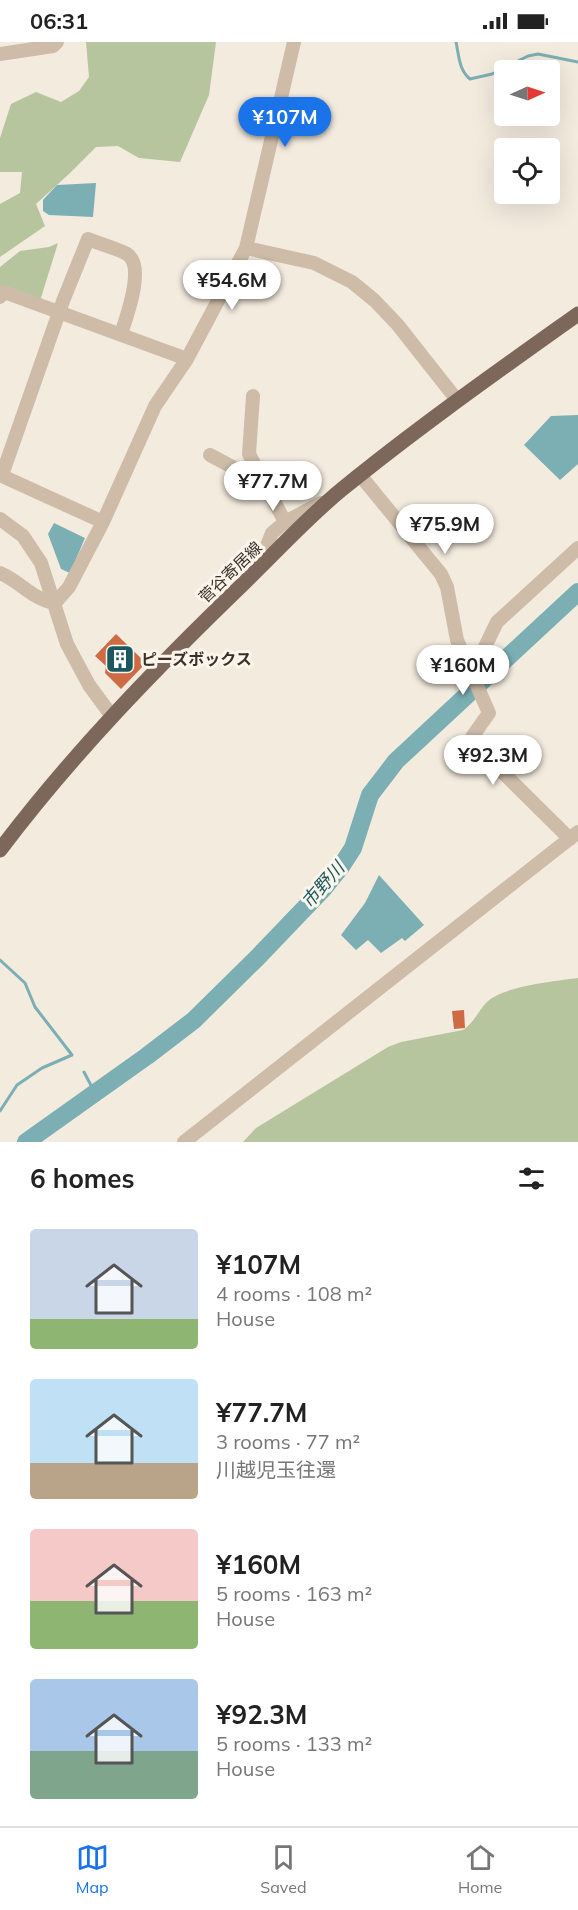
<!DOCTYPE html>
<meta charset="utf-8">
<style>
:root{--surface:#fff;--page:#f2f2f2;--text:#222;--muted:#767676;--line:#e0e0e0;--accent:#1a73e8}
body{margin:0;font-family:Mulish,"Noto Sans JP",sans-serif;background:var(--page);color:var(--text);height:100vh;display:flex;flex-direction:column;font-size:22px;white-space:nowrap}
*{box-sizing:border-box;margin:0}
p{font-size:20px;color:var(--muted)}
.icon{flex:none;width:33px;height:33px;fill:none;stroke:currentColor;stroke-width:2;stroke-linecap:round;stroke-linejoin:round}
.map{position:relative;height:1100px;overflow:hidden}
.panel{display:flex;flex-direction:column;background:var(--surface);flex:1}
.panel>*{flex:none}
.needle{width:39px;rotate:87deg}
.fabs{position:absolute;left:494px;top:18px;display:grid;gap:12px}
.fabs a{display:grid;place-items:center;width:66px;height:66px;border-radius:6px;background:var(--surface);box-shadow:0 6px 24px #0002;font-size:30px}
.price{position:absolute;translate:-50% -51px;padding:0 14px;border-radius:21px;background:#fff;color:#222;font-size:20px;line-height:39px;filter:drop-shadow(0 2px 3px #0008)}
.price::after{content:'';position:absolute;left:50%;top:36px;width:18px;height:14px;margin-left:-9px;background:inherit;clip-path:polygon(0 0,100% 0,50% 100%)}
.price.current{background:var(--accent);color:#fff}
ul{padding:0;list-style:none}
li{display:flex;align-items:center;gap:18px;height:150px;padding:0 30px}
li span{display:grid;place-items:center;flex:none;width:168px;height:120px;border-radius:6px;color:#555}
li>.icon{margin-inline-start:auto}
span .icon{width:72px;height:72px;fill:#fffc;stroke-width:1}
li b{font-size:26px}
h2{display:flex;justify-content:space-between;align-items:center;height:72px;padding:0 30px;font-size:26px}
.status{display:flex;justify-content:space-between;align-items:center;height:42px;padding:0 30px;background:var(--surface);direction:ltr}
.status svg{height:16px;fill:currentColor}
.menu{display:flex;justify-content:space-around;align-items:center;height:84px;border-top:2px solid var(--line);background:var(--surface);font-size:16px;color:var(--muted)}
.menu a{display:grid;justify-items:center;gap:3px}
.menu .current{color:var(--accent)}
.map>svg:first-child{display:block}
.green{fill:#b6c59d}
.water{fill:#7bafb4}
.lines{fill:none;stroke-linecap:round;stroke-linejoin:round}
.stream{stroke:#7bafb4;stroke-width:3}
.river{stroke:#7bafb4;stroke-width:18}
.building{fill:#ce6b44}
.minor{stroke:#cebca9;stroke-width:14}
.major{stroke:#7d675a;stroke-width:15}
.labels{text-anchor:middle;stroke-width:6;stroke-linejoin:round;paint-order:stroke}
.street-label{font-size:16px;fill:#3b3029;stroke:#fbf5ec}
.poi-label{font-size:16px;font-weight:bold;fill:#3b3029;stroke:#fbf5ec;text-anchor:start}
.water-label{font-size:18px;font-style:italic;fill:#1c5860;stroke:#fbf5ec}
</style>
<div class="status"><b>06:31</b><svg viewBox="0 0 49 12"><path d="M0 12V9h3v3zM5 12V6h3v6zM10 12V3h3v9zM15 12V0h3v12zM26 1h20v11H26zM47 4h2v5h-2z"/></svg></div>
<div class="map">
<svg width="578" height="1100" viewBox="0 0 578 1100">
<rect width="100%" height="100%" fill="#f4ebdf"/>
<path class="green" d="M86 0H216L209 53 180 120 139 116 118 104 96 105 69 132 36 162 45 184 0 215V162L20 151 22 130H0V96L11 62 36 50 61 60 79 49 89 35Z
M58 201 40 259 0 249V225L20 209 49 205Z
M578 936V1100H243L256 1086 388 1005 401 1000 463 988C474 981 478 969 487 960 503 944 556 939 578 936Z"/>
<path class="water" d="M96 141 93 175 49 173 43 169V158L57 143Z
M578 373V422L560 438 524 403 551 374Z
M54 481 85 496 70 531 61 527 48 492Z
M379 833 424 883 405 899 402 896 381 911 368 898 356 908 341 893 365 861Z"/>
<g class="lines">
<path class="stream" d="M456 0C459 14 459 28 470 37L492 32 528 14 538 12 578 20
M0 918 25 941 35 965 72 1013 42 1026 17 1043 0 1069
M84 1030 95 1051"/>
<path class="river" d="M26 1100 147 1014 194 978 257 916 324 846 340 826 353 806 370 753 396 719 578 550"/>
</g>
<path class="building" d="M116 592 146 621 121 647 105 631 106 624 95 614Z
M464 968 465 986 454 987 452 969Z"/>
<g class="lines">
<path class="minor" d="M0 12 53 4 57 0
M246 206 314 221 352 240 374 258 397 282 457 358
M0 255 4 250 187 317
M253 354 249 412 285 480
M210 413 266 443
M0 433 103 480
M2 433 63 259 88 197C100 202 116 206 127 212 146 224 126 276 121 292
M360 433 441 532 447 545 457 598 489 671 472 695V700L570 797
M0 477 23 494 41 521 67 602 89 643 111 673
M258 526 272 491 285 480 321 461
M0 531C20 539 33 558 55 561L69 545 103 480 155 364 187 317 246 206 294 0
M468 626 484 607 497 580 578 506
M184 1100 578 790"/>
<path class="major" d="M0 808C73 711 158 624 245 540 277 509 307 476 341 448 417 386 498 329 578 272"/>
</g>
<defs>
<g id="building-square" transform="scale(1.5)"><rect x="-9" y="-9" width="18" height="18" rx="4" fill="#1c5860" stroke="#fbf5ec"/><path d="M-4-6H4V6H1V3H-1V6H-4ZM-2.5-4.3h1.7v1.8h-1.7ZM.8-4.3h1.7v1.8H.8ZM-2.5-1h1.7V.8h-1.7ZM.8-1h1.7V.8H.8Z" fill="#fff"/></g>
</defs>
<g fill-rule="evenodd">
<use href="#building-square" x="120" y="617"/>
</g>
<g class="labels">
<g class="street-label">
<text transform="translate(230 530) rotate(-44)" y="6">菅谷寄居線</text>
</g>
<g class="poi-label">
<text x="141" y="623">ピーズボックス</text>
</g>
<g class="water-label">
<text transform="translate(323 843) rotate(-49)" y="6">市野川</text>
</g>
</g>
</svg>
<div class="fabs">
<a><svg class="needle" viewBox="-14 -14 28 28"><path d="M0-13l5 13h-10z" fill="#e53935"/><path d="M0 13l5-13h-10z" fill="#767676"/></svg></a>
<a><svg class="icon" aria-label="locate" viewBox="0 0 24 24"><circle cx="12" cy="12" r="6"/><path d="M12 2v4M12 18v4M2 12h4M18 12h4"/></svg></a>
</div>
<b class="price current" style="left:285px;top:106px">¥107M</b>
<b class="price" style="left:232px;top:269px">¥54.6M</b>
<b class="price" style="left:273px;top:470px">¥77.7M</b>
<b class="price" style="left:445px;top:513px">¥75.9M</b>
<b class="price" style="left:463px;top:654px">¥160M</b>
<b class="price" style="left:493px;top:744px">¥92.3M</b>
</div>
<section class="panel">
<h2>6 homes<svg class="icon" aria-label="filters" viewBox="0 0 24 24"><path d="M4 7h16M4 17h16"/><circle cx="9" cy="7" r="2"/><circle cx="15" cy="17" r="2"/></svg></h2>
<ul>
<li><span style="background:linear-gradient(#c9d6e8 75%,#8fb573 0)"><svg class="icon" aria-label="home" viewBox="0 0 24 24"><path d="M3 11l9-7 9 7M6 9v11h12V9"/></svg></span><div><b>¥107M</b><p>4 rooms · 108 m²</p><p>House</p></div></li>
<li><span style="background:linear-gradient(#bfe0f5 70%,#b9a48a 0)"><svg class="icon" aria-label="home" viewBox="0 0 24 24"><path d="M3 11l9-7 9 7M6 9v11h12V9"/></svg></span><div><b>¥77.7M</b><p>3 rooms · 77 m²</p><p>川越児玉往還</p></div></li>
<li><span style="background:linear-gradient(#f6c9c9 60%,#8fb573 0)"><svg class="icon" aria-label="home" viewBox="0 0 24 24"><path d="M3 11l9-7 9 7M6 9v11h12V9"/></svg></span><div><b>¥160M</b><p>5 rooms · 163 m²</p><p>House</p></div></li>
<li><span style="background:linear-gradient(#a9c7e8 60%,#7fa58c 0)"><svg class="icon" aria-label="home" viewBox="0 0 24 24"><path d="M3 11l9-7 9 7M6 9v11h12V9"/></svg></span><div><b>¥92.3M</b><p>5 rooms · 133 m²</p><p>House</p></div></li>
</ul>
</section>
<nav class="menu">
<a class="current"><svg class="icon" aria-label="map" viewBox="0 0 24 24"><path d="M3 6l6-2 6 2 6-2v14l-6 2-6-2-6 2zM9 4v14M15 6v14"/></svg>Map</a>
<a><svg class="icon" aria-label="saved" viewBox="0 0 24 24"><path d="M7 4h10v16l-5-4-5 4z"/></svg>Saved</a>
<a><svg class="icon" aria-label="home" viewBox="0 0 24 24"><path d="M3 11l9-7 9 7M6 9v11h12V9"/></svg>Home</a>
</nav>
